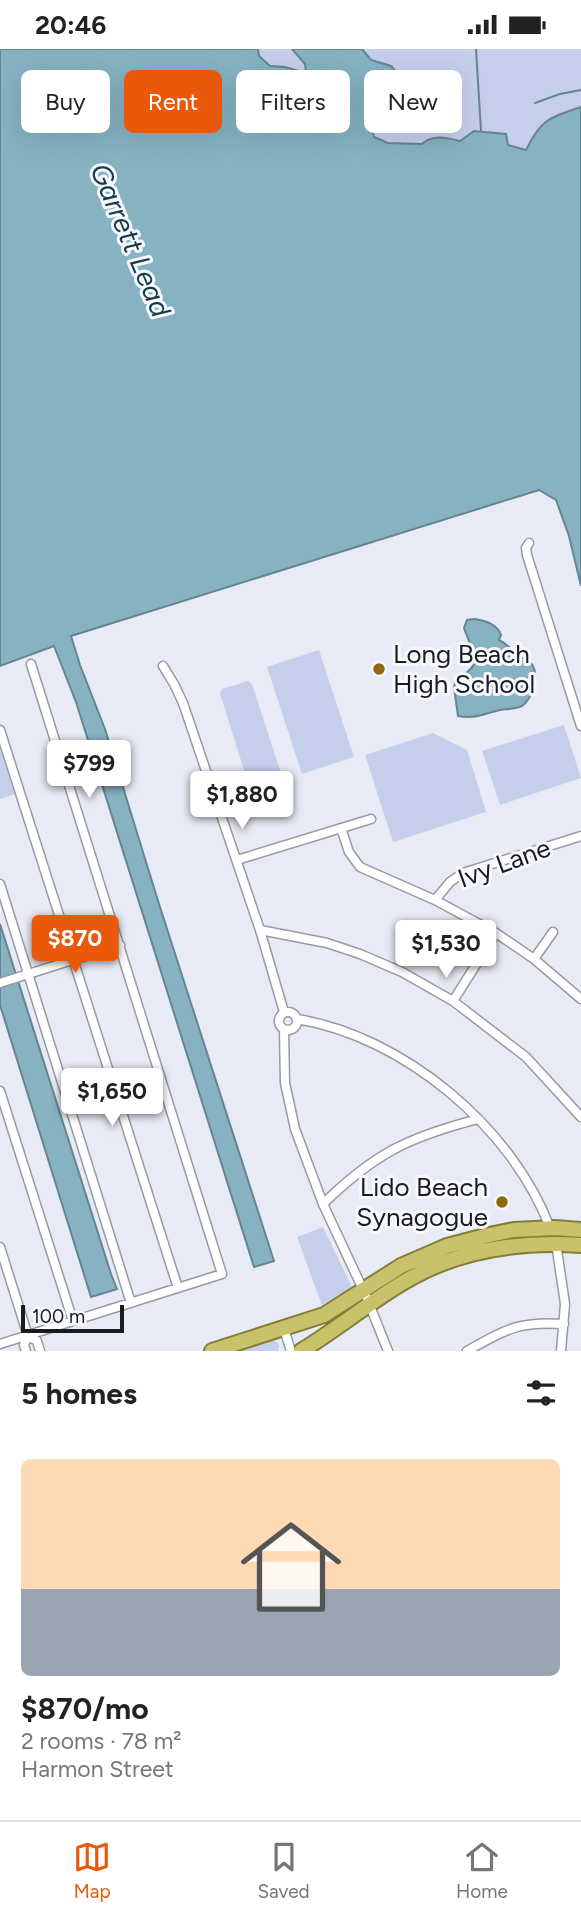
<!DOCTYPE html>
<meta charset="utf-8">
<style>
:root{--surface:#fff;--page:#f2f2f2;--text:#222;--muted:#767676;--line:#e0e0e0;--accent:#ea580c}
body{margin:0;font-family:Figtree,sans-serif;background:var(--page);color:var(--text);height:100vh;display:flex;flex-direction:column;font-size:26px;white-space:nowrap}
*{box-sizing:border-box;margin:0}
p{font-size:23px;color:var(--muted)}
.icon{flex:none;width:38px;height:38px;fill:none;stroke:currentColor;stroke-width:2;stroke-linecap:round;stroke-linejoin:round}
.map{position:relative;height:1302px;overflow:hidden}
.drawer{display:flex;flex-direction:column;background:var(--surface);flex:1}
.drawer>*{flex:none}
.guide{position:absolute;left:21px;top:21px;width:539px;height:63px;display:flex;gap:14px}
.scale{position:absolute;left:21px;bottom:18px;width:103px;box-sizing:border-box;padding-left:7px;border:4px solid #1a1b1e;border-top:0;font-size:19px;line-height:24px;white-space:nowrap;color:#1a1b1e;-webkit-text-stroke:5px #f6f8fe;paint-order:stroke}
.price{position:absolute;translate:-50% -60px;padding:0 16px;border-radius:7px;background:#fff;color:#222;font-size:23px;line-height:46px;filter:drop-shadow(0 2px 4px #0008)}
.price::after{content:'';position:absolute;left:50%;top:42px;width:21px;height:16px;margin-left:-10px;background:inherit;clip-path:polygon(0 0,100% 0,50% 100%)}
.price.active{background:var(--accent);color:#fff}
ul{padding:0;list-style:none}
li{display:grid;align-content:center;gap:14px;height:371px;padding:0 21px}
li+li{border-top:2px solid var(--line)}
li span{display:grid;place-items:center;height:217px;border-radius:10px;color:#555}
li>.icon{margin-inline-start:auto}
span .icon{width:126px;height:126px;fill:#fffc;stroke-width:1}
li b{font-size:30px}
h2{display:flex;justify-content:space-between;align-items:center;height:84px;padding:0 21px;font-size:30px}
.tag{padding:0 24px;border-radius:10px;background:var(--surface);box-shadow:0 7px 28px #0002;font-size:24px;line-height:63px}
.tag.active{background:var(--accent);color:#fff}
.status{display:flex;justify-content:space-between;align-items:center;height:49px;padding:0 35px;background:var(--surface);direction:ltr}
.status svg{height:19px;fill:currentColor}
.menu{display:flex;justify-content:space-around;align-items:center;height:98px;border-top:2px solid var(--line);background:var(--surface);font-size:19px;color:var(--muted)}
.menu a{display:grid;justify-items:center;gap:4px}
.menu .active{color:var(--accent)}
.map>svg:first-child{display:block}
.green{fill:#c5ceeb}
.water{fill:#86b2c2;stroke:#668591;stroke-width:2}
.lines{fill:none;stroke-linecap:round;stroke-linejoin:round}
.stream{stroke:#668591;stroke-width:2}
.minor-casing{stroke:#979aa3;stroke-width:11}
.trunk-casing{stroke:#827e37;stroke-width:18}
.minor{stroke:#fff;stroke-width:8}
.trunk{stroke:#c8c26a;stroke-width:14}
.poi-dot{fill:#926912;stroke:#f6f8fe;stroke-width:2.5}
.labels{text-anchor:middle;stroke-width:6;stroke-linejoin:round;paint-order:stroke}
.poi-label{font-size:26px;fill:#1a1b1e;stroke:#f6f8fe;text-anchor:start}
.street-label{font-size:26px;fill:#1a1b1e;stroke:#f6f8fe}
.water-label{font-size:28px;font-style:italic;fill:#133b48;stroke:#f6f8fe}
</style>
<div class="status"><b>20:46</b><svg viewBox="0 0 49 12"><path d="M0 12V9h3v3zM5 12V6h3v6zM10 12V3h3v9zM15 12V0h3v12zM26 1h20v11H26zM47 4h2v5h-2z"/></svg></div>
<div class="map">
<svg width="581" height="1302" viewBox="0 0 581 1302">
<rect width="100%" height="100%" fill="#e8ebf5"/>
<path class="green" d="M258 0H319L306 24 285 18 270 17 259 7Z
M362 0H581V58C551 68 540 70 526 101L507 96 505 85 474 82 460 92 443 88 422 95 388 94 374 88 372 79 388 69 396 61 409 60 416 54 413 42 391 17 371 11Z
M319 601 354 708 302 725 267 618Z
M248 632 252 635 286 740 253 750 220 644 222 640Z
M564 676 581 729 500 756 482 702Z
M433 684 467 701 486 763 393 793 365 706Z
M0 699 15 745 0 750Z
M323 1178 352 1238 322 1256 297 1188Z
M270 1291 277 1293 279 1296 278 1302H232Z"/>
<path class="water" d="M0 0H258L259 7 270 17 285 18 306 24 305 15 292 0H362L371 11 391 17 413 42 416 53 409 60 396 61 388 69 372 79 374 88 388 94 422 95C433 85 447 89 460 92L474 82 506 85 508 96 526 101C542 69 549 69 581 58V537L569 487 556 451 539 441 71 587 80 616 105 680 159 855 274 1212 254 1218 76 653 54 597 0 617Z
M475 570C486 572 497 575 501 586L499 591C510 596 512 603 520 608 525 611 531 612 533 617 539 628 532 650 522 657 516 660 507 660 500 661 482 665 478 670 458 667L454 638 456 630C469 624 475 617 479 603L471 597 464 579 467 571Z
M0 875 111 1225 117 1240 91 1248 0 956Z"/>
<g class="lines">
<path class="stream" d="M476 0 481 82
M535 54 560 45 581 41"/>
<g class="minor-casing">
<path id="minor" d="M529 494 526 499 527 506 581 677
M163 617 174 635 183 654 260 881 284 963
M0 681 178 1239
M341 779 349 803 360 818 435 851 496 884 534 910 581 950
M237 811 371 770
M0 835 131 1254
M435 851 450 833 463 824 581 787
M260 881 327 894 360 905 402 923 453 952 526 1008 581 1068
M534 910 553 883
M0 934 120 896
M453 952 496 884
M279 972a9 9 0 1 1 18 0a9 9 0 1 1-18 0Z
M297 970C403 987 513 1079 550 1179
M284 980 285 1034 295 1080 323 1155 366 1247 388 1302
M0 1042 73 1272
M323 1155C375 1104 409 1088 478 1070
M556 1194 565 1255 561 1302
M0 1198 28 1287
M284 1280 291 1302
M28 1287 37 1292 40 1302
M0 1295 222 1225 31 615
M26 1302 24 1296 28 1287
M467 1302C506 1280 519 1272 564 1275"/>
</g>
<g class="trunk-casing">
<path id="trunk" d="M212 1302 324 1266 401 1217 447 1197 489 1186 514 1181 555 1179 581 1181
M301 1302C336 1281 368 1254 404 1233 457 1201 520 1192 581 1196"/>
</g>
<use href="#minor" class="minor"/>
<use href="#trunk" class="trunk"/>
</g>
<g class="poi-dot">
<circle cx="379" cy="620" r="7"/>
<circle cx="502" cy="1153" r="7"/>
</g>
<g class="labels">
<g class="poi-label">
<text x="393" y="614">Long Beach<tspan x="393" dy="30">High School</tspan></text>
<text x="488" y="1147" text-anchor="end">Lido Beach<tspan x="488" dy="30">Synagogue</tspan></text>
</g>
<g class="street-label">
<text transform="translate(504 814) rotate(-20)" y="9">Ivy Lane</text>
</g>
<g class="water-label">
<text transform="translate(131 191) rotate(67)" y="10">Garrett Lead</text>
</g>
</g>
</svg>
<div class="scale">100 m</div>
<b class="price" style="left:89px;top:751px">$799</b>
<b class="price" style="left:242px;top:782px">$1,880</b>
<b class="price active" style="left:75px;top:926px">$870</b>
<b class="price" style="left:446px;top:931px">$1,530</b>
<b class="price" style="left:112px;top:1079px">$1,650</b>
<div class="guide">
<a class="tag">Buy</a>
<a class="tag active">Rent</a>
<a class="tag">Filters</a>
<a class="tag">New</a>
</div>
</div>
<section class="drawer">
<h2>5 homes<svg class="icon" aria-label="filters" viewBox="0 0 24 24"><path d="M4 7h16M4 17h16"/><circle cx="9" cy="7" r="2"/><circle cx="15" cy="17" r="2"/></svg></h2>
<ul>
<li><span style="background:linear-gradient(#ffd9b3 60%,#9aa5b1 0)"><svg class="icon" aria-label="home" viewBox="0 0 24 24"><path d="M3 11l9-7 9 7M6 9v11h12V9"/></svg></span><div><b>$870/mo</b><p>2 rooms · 78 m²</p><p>Harmon Street</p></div></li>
</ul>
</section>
<nav class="menu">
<a class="active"><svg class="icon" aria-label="map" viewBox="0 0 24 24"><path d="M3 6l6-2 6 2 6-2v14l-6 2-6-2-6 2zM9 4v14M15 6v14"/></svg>Map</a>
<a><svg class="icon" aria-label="saved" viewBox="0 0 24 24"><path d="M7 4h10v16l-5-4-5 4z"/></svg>Saved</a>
<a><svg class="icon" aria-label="home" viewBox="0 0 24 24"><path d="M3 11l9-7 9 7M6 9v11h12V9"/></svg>Home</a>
</nav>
